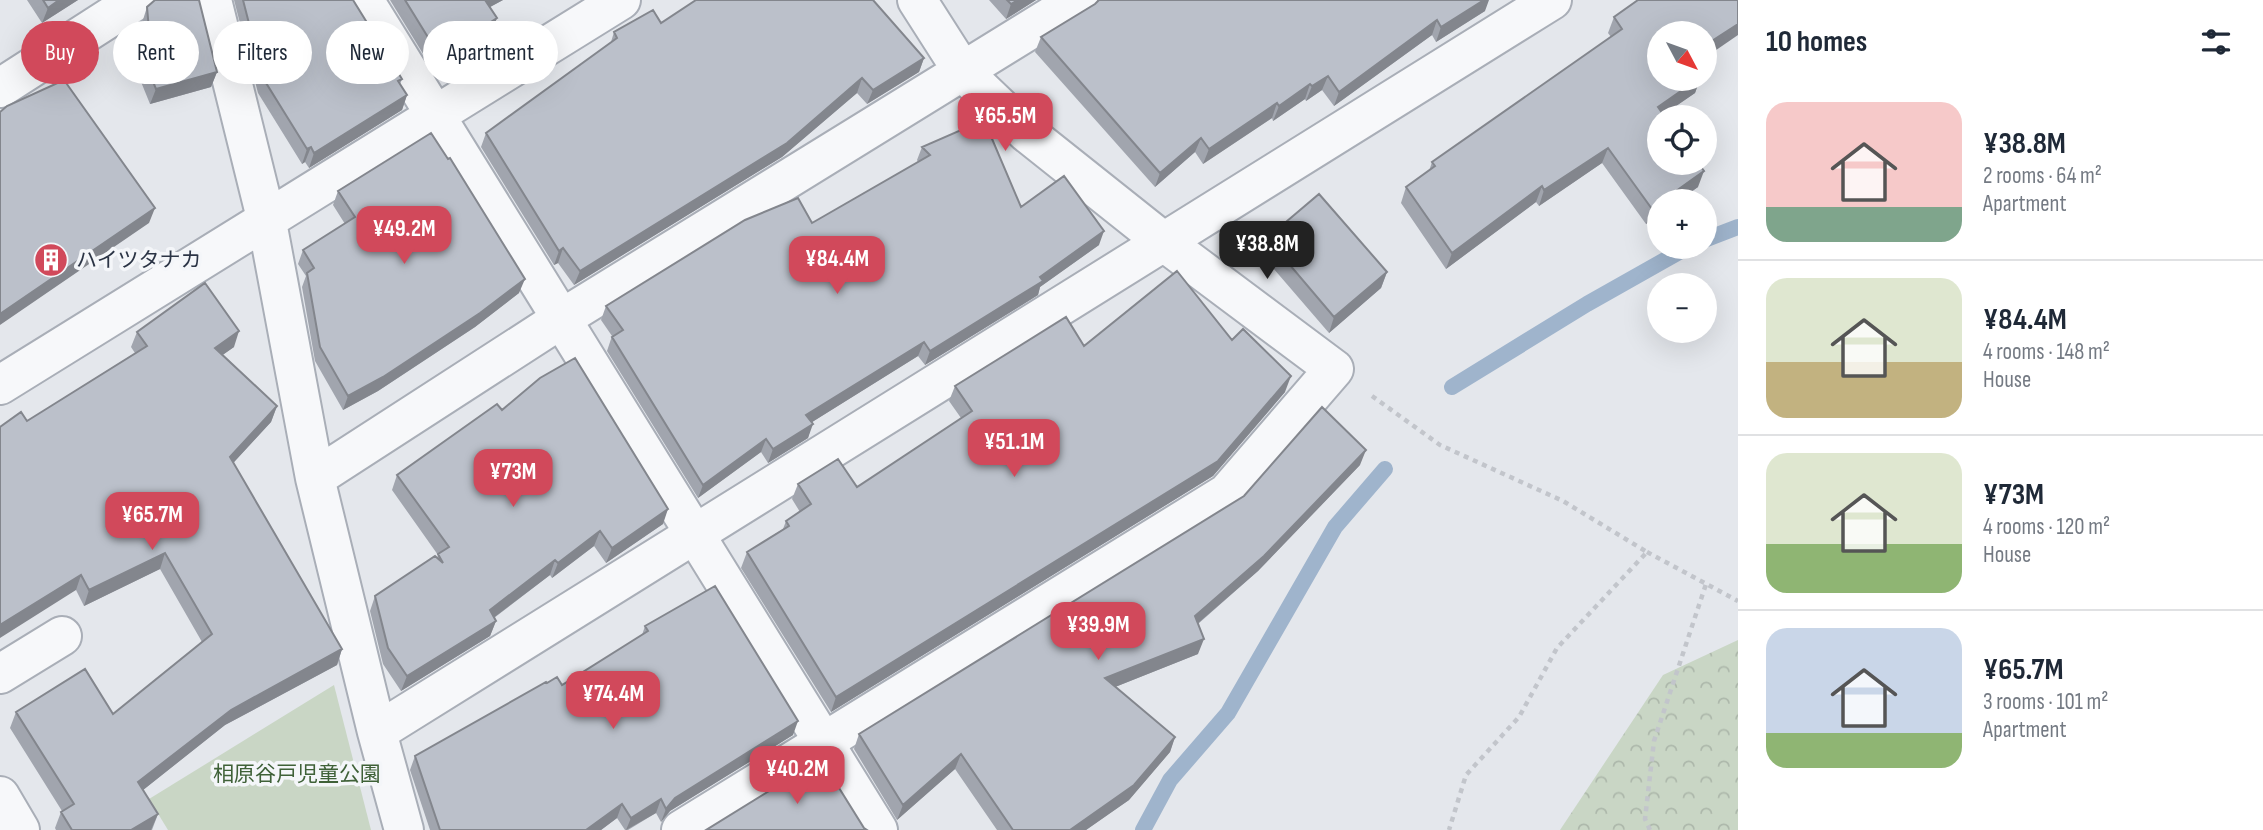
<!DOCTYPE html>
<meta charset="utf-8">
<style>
:root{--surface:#fff;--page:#f2f2f3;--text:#1f2937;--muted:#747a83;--line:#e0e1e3;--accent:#d1495b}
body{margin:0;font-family:"Sofia Sans Condensed","Noto Sans JP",sans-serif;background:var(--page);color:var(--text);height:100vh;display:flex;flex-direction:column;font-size:26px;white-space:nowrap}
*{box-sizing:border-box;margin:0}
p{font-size:23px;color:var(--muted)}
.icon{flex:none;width:38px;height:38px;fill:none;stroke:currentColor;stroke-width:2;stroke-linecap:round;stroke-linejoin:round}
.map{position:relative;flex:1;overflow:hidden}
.drawer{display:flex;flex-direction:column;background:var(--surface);width:525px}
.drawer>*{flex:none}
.banner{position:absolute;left:21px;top:21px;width:665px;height:63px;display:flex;gap:14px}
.needle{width:46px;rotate:131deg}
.fabs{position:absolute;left:1647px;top:21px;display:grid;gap:14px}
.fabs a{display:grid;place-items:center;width:70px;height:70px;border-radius:50%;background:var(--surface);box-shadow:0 7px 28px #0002;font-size:35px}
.price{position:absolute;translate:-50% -60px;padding:0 16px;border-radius:14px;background:var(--accent);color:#fff;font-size:23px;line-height:46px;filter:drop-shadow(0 2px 4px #0008)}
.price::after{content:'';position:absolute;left:50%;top:42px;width:21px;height:16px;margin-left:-10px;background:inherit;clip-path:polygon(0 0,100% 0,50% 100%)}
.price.active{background:#222;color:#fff}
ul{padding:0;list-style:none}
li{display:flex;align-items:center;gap:21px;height:175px;padding:0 28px}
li+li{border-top:2px solid var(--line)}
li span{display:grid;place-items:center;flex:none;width:196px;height:140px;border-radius:21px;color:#555}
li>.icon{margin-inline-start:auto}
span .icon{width:84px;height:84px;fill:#fffc;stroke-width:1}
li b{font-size:30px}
h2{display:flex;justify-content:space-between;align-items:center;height:84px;padding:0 28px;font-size:30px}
.pill{padding:0 24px;border-radius:32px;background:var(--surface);box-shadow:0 7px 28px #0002;font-size:24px;line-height:63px}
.pill.active{background:var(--accent);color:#fff}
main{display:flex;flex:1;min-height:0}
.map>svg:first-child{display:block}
.forest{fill:url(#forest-crowns)}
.green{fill:#c9d6c5}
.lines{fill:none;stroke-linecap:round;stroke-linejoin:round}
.stream{stroke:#9fb4cc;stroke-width:16}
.minor-casing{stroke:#a9aeb7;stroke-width:42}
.path{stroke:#c2c5cb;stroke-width:4.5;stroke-dasharray:5 5;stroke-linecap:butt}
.minor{stroke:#f7f8fa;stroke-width:38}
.wall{fill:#a1a5ae}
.shaded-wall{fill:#83868d}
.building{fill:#bbc0ca;stroke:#83868d;stroke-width:2}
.labels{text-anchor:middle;stroke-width:7;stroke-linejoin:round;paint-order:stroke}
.poi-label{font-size:21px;fill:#2b3445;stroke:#f4f6f9;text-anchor:start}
.park-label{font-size:21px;fill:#3f6138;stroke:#f4f6f9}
</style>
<main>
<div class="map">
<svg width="1738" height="830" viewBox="0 0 1738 830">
<defs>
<pattern id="forest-crowns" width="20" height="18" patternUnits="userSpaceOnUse" patternTransform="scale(1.75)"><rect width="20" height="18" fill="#c9d6c5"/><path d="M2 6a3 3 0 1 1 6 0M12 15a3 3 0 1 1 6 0" fill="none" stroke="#adb8ab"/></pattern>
</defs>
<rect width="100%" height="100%" fill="#e4e7ec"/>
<path class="forest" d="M1738 640V830H1560L1663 675Z"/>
<path class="green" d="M334 685 371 830H168L149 799Z"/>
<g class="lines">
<path class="stream" d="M1704 240 1738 227
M1452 387 1587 304 1688 247
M1143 830 1170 780 1228 713 1335 527 1385 469"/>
<g class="minor-casing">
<path id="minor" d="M212 0 267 222 315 478 377 732 404 830
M364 0 878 830
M0 88 137 0
M0 385 621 0
M315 478 561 319 1078 0
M0 674 62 636
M377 732 1552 0
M0 796 20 830
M681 830 1227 493 1334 369 1164 242 1027 133 963 72 917 0"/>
</g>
<path class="path" d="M1372 396 1440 445 1563 501 1647 552 1557 648 1519 717 1466 775 1449 830
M1647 552 1738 601
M1650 830 1645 819 1654 741 1706 584"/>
<use href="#minor" class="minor"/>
</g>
<path class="wall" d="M27 0H78L42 23Z
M234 0H353L402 79 400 84 407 95 402 110 309 168 305 162 302 164 258 93Z
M390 0H503L490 7 491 33 433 70Z
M989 0H1036L1006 19Z
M1095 4 1485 11 1436 42 1432 35 1334 106 1322 90 1306 101 1305 99 1273 121 1272 118 1203 164 1195 152 1155 187 1035 52 1041 37Z
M147 7 217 72 211 87 150 104 133 62 139 46 143 44 142 23Z
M1614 17 1706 57 1659 79H1700L1695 93 1663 115 1698 187 1646 224 1602 163 1539 206 1536 202 1446 269 1401 203 1406 187 1429 171 1432 162 1611 37 1608 33Z
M661 23 924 58 919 72 867 104 857 93 782 157 574 285 558 263 554 265 481 147 486 133 611 42 614 32Z
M922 147 1021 207 1099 245 1040 287 1038 295 925 365 918 356 812 422 808 438 768 463 761 452 698 498 607 351 612 336 601 320 606 306 812 223 918 162 917 160Z
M338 191 519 293 475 327 378 391 343 410 315 361 302 287 306 276 298 264 303 250 345 224 333 205Z
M1267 238 1387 272 1381 288 1329 333 1261 254Z
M137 332 234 347 222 355 277 406 271 422 233 463 342 649 337 665 225 725 143 790 158 814 152 830H56L55 828 61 812 62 811 10 728 16 712 113 714 202 642 160 569 84 606 76 590 27 421 135 353 131 347Z
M1232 340 1285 392 1213 476 831 712 741 568 747 552 783 529 786 521 800 512 792 499 798 484 857 487 961 418 949 401 955 386 1084 346Z
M502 410 663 524 606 563 594 546 552 578 550 575 494 618 496 621 490 636 401 691 383 664 370 611 375 596 437 558 438 555 392 490 397 475Z
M1360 465 1258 571 1198 624V654L1115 687 1175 737 1170 752 1129 800 1086 830H997L955 769 897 820 854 749 859 734 1244 496Z
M645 626 793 735 670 811 661 822 656 813 628 830H625L617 818 601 830H430L410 770 415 756 547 683 562 685 642 635Z"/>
<path class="shaded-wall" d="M59 0H78L42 23 48 8Z
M483 0H503L479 13Z
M1018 0H1036L1006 19 1011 4Z
M1482 0H1489L1485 11 1436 42 1441 27Z
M497 18 491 33 433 70 439 55Z
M1437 20 1432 35 1334 106 1339 92Z
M1738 24V35L1706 57 1704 62V46Z
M924 58 919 72 867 104 873 90Z
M217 72 211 87 150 104 156 89Z
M1328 76 1322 90 1306 101 1312 86Z
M862 78 857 93 782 157 574 285 580 271Z
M1698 79H1700L1695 93 1660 117 1658 107Z
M1310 84 1305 99 1273 121 1279 106Z
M407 95 402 110 309 168 314 153Z
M1277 103 1272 118 1203 164 1209 149Z
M1201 138 1195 152 1155 187 1160 173Z
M311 147 305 162 302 164 307 149Z
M1608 148 1602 163 1539 206 1544 190Z
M1704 171 1698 187 1678 201H1662Z
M1542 186 1536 202 1446 269 1452 253Z
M1659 203V215L1646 224 1652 209Z
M155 208 149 223 0 325V314Z
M1104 231 1099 245 1040 287 1038 295 925 365 930 351 1040 277Z
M563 248 558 263 554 265 559 251Z
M1387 272 1381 288 1329 333 1334 317Z
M525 279 519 293 475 327 378 391 343 410 348 396Z
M239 331 234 347 210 364 215 348Z
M924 342 918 356 801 429 806 415Z
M1291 376 1285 392 1213 476 831 712 836 697Z
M277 406 271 422 224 473 230 457Z
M813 424 808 438 768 463 773 449Z
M766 439 761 452 698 498 703 485Z
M1366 450 1360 465 1258 571 1189 631 1195 616Z
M668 509 663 524 606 563 612 548Z
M600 531 594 546 552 578 558 563Z
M165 553 160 569 84 606 89 590Z
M555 560 550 575 484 625 490 610Z
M81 575 76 590 0 638V625Z
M496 621 490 636 401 691 407 676Z
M1204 639 1198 654 1100 693 1105 678Z
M342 649 337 665 225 725 133 798 138 782 231 710Z
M798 721 793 735 670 811 661 822 666 809 675 798Z
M1175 737 1170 752 1129 800 1086 830H1070Z
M961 754 955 769 897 820 903 805Z
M661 799 656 813 626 830 631 818Z
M622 804 617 818 601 830H586Z
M158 814 151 830H131Z"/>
<path class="building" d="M43 0H59L48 8Z
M155 0H199L217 72 156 89 139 46 150 41 147 7Z
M243 0H353L402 79 398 81 407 95 314 153 311 147 307 149 263 78Z
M405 0H485L497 18 439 55Z
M696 0H873L924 58 873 90 862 78 787 143 580 271 563 248 559 251 486 133 617 38 614 32 653 10 661 23Z
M1007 0H1018L1011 4Z
M1099 0H1484L1441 27 1437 20 1339 92 1328 76 1312 86 1310 84 1279 106 1277 103 1209 149 1201 138 1160 173 1041 37 1095 4Z
M1638 0H1738V24L1704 46V33H1659V79H1698L1658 107 1665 117H1659V163H1698L1704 171 1662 201H1659V203L1652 209 1608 148 1544 190 1542 186 1452 253 1406 187 1435 166 1432 162 1622 29 1614 17Z
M64 80 155 208 0 314V112L7 106Z
M984 120 1021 207 1064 176 1104 231 1040 277 1043 281 930 351 924 342 806 415 813 424 773 449 766 439 703 485 612 337 623 330 606 306 745 220 798 198 812 223 930 155 922 147Z
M431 133 448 159 450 158 525 279 480 313 383 377 348 396 320 347 307 273 314 268 303 250 355 217 338 191Z
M1319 194 1387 272 1334 317 1267 238Z
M1177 271 1232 340 1243 329 1291 376 1218 461 836 697 747 552 789 526 786 521 811 504 798 484 838 459 857 487 972 411 955 386 1066 317 1084 346Z
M205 283 239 331 215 348 277 406 230 457 342 649 231 710 138 782 158 814 131 830H72L61 812 74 804 16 712 85 669 113 714 212 634 165 553 89 590 81 575 0 625V427L21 412 27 421 147 346 137 332Z
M575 358 668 509 612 548 600 531 558 563 555 560 490 610 496 621 407 676 388 648 375 596 435 556 443 563 438 554 449 547 397 475 497 404 502 410 540 378Z
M1322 407 1366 450 1264 556 1195 616 1204 639 1105 678 1175 737 1134 785 1070 830H1013L961 754 903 805 859 734 1244 496Z
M715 586 798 721 675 798 666 809 661 799 631 818 622 804 586 830H440L415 756 546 682 547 683 557 677 562 685 648 631 645 626Z
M821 759 864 828 867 830H706Z"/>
<defs>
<g id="building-disc" transform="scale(1.75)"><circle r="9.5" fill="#d1495b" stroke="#f4f6f9"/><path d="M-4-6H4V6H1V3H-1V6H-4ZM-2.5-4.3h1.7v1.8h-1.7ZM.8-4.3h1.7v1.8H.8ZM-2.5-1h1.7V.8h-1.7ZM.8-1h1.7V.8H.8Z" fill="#fff"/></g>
</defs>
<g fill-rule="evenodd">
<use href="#building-disc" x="51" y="260"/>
</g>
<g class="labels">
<g class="poi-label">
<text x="76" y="267">ハイツタナカ</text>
</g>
<g class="park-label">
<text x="297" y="781">相原谷戸児童公園</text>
</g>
</g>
</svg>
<div class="fabs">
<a><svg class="needle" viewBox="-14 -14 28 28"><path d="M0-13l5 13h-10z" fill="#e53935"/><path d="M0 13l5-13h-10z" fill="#747a83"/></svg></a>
<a><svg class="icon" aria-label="locate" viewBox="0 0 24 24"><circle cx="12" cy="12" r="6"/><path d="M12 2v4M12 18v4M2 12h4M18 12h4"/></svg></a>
<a>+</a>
<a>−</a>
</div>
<b class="price" style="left:1005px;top:153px">¥65.5M</b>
<b class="price" style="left:404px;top:266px">¥49.2M</b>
<b class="price active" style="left:1267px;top:281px">¥38.8M</b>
<b class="price" style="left:837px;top:296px">¥84.4M</b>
<b class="price" style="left:1014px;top:479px">¥51.1M</b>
<b class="price" style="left:513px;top:509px">¥73M</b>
<b class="price" style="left:152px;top:552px">¥65.7M</b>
<b class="price" style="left:1098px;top:662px">¥39.9M</b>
<b class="price" style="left:613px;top:731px">¥74.4M</b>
<b class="price" style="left:797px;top:806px">¥40.2M</b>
<div class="banner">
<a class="pill active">Buy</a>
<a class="pill">Rent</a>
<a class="pill">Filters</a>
<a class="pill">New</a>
<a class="pill">Apartment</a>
</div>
</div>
<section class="drawer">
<h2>10 homes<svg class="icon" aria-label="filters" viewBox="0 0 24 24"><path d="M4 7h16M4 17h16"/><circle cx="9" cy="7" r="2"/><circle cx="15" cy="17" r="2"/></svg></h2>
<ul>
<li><span style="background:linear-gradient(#f6c9c9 75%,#7fa58c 0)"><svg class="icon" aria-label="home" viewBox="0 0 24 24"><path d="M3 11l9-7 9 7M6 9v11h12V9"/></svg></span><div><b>¥38.8M</b><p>2 rooms · 64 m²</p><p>Apartment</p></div></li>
<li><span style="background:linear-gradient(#dfe7d0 60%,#c2b280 0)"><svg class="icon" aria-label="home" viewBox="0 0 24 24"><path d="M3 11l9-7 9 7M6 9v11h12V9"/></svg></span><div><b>¥84.4M</b><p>4 rooms · 148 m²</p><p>House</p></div></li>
<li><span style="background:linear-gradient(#dfe7d0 65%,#8fb573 0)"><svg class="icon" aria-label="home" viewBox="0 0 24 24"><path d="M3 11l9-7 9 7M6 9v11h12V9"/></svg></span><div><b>¥73M</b><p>4 rooms · 120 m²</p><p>House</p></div></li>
<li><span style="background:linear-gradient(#c9d6e8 75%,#8fb573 0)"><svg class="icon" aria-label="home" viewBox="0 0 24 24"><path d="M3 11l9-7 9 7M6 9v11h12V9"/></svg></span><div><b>¥65.7M</b><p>3 rooms · 101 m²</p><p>Apartment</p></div></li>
</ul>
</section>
</main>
